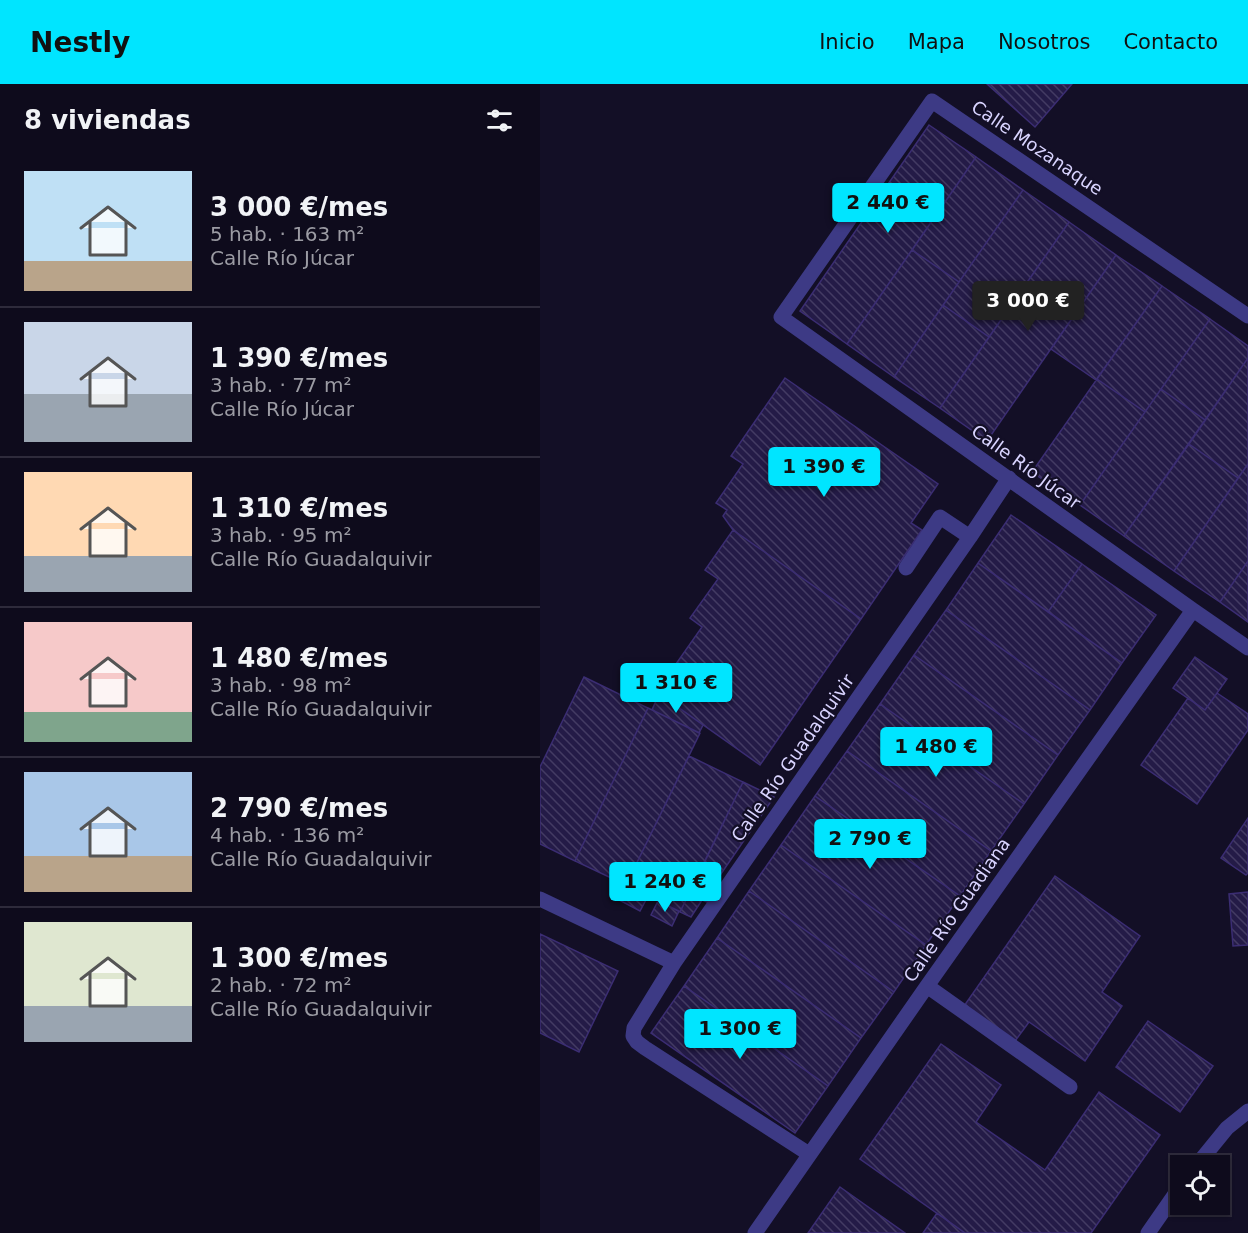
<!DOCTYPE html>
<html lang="es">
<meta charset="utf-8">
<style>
:root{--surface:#0e0b1c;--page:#1c1929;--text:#f1f3f6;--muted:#9b9ba3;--line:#2e2b3b;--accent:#00e5ff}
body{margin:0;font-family:"DejaVu Sans",sans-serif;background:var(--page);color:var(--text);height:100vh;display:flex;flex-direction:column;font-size:22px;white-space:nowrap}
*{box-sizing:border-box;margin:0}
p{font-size:20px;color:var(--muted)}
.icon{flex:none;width:33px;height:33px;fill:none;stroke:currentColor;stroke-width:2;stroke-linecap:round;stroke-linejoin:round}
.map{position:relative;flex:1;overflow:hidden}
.details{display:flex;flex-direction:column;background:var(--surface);width:540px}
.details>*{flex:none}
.buttons{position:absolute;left:630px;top:1071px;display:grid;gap:12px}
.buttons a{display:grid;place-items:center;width:60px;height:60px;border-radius:0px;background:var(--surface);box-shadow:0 2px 4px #0004,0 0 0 2px var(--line);font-size:30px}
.price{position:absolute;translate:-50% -51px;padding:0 14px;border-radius:6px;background:var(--accent);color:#111;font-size:20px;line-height:39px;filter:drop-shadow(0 2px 3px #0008)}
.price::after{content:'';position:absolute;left:50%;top:36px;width:18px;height:14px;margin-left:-9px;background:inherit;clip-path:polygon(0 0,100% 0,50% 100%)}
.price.selected{background:#222;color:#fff}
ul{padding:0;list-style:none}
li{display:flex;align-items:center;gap:18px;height:150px;padding:0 24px}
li+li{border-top:2px solid var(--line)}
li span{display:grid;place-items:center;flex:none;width:168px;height:120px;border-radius:0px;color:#555}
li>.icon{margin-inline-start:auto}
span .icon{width:72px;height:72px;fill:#fffc;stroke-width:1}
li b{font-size:26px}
h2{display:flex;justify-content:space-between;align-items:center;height:72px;padding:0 24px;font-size:26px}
header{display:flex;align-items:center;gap:36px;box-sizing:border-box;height:84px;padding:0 30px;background:var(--accent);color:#111}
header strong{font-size:28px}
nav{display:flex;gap:33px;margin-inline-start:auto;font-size:21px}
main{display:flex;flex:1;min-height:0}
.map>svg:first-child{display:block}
.building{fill:url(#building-back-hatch);stroke:#3b2d73;stroke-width:1.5}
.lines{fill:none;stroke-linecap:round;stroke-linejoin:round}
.minor{stroke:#3d3a85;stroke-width:15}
.labels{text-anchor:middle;stroke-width:4.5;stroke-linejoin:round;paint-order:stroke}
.street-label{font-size:18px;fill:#d9d4ff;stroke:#130f26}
</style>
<header>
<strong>Nestly</strong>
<nav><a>Inicio</a><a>Mapa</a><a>Nosotros</a><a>Contacto</a></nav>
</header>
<main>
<section class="details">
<h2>8 viviendas<svg class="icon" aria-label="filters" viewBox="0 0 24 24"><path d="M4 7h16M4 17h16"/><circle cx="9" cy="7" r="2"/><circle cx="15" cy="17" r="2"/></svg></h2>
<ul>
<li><span style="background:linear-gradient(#bfe0f5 75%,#b9a48a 0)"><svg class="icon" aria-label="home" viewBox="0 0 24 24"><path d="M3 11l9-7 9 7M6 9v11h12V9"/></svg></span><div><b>3 000 €/mes</b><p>5 hab. · 163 m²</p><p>Calle Río Júcar</p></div></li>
<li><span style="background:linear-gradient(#c9d6e8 60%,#9aa5b1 0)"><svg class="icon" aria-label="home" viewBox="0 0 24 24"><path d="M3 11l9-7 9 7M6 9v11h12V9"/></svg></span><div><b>1 390 €/mes</b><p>3 hab. · 77 m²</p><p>Calle Río Júcar</p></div></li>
<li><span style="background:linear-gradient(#ffd9b3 70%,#9aa5b1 0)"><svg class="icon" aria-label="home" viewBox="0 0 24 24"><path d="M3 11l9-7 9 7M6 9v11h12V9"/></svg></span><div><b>1 310 €/mes</b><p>3 hab. · 95 m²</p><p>Calle Río Guadalquivir</p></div></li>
<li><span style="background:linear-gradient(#f6c9c9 75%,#7fa58c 0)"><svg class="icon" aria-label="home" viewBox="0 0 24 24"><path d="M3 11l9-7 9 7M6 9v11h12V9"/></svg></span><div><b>1 480 €/mes</b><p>3 hab. · 98 m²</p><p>Calle Río Guadalquivir</p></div></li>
<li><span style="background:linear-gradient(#a9c7e8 70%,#b9a48a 0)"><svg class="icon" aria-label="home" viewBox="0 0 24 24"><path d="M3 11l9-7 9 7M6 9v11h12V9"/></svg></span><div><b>2 790 €/mes</b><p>4 hab. · 136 m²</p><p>Calle Río Guadalquivir</p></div></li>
<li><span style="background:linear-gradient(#dfe7d0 70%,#9aa5b1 0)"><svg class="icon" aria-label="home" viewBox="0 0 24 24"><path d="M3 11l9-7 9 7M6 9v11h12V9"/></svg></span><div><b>1 300 €/mes</b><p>2 hab. · 72 m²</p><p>Calle Río Guadalquivir</p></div></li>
</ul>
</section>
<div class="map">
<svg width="708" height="1149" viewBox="0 0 708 1149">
<defs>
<pattern id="building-back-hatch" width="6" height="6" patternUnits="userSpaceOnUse" patternTransform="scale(1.5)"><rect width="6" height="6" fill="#241b47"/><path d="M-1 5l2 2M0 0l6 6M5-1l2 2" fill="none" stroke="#433b63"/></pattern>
</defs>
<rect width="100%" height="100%" fill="#130f26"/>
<path class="building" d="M447 0H532L495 43Z
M389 41 436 73 307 260 260 227Z
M436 73 483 106 419 198 372 166Z
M483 106 529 138 449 253 403 221Z
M529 138 576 171 447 357 400 324Z
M372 166 419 198 354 293 307 260Z
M576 171 622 202 556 296 511 265Z
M622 202 670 235 605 328 557 295Z
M403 221 449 253 400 324 354 293Z
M670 235 708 262V274L665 336 621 305Z
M708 274V380L698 394 649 360Z
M245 294 398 400 371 439 382 446 321 535 193 446 183 432 187 426 176 419 203 380 191 372Z
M557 295 605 328 540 421 492 388Z
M621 305 665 336 584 452 540 421Z
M649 360 698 394 634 487 584 452Z
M708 380V477L680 518 634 487Z
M471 431 542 480 508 528 438 479Z
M193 446 321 535 220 681 128 616 143 595 131 587 162 543 150 534 178 495 165 486Z
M708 477V538L680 518Z
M438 479 582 579 550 626 406 526Z
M542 480 616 531 582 579 508 528Z
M406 526 550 626 518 671 374 571Z
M374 571 518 671 484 720 340 620Z
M655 573 687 595 665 626 633 604Z
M44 593 108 624 35 777 0 760V683Z
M677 609 708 630V646L657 720 601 681 648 614 665 626Z
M119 610 163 641 159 649 112 626Z
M340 620 484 720 451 767 307 667Z
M108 624 160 649 86 801 35 777Z
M307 667 451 767 420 812 275 712Z
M149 672 203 698 140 828 86 801Z
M203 698 234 713 174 800 158 792Z
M275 712 420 812 386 861 241 761Z
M708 734V789L706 791 681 774Z
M241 761 386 861 354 908 209 807Z
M158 792 175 800 167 818 162 816 151 833 140 828Z
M515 792 600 852 562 908 582 922 545 977 489 938 475 957 424 922Z
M86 801 108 812 100 827 79 816Z
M209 807 354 908 321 954 177 854Z
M708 808V861L693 862 689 810Z
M118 817 139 827 132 842 111 831Z
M0 850 78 887 39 968 0 949Z
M177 854 321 954 288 1002 144 902Z
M144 902 288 1002 255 1049 111 949Z
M608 937 673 982 640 1028 576 983Z
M401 960 461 1001 436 1038 505 1086 559 1008 620 1051 551 1149H425L320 1075Z
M300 1103 365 1149H268Z
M397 1129 425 1149H383Z"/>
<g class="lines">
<path class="minor" d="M708 232 392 17 241 233 653 526 708 564
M366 484 400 433 430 453
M0 815 134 879
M387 902 530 1003
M269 1070 105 964 97 958 93 952 94 944 134 879 430 453 469 394
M656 1082 687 1044 708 1027
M215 1149 387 902 653 526
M608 1149 640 1103"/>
</g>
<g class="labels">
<g class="street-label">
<text transform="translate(497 64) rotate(34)" y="6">Calle Mozanaque</text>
<text transform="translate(486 383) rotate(36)" y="6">Calle Río Júcar</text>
<text transform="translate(253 674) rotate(-55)" y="6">Calle Río Guadalquivir</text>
<text transform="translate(417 826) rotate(-55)" y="6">Calle Río Guadiana</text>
</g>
</g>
</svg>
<div class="buttons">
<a><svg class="icon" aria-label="locate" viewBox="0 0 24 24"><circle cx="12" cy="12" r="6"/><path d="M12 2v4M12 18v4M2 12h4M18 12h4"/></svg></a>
</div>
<b class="price" style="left:348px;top:150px">2 440 €</b>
<b class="price selected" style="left:488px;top:248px">3 000 €</b>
<b class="price" style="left:284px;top:414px">1 390 €</b>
<b class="price" style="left:136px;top:630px">1 310 €</b>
<b class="price" style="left:396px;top:694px">1 480 €</b>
<b class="price" style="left:330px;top:786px">2 790 €</b>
<b class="price" style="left:125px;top:829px">1 240 €</b>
<b class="price" style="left:200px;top:976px">1 300 €</b>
</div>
</main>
